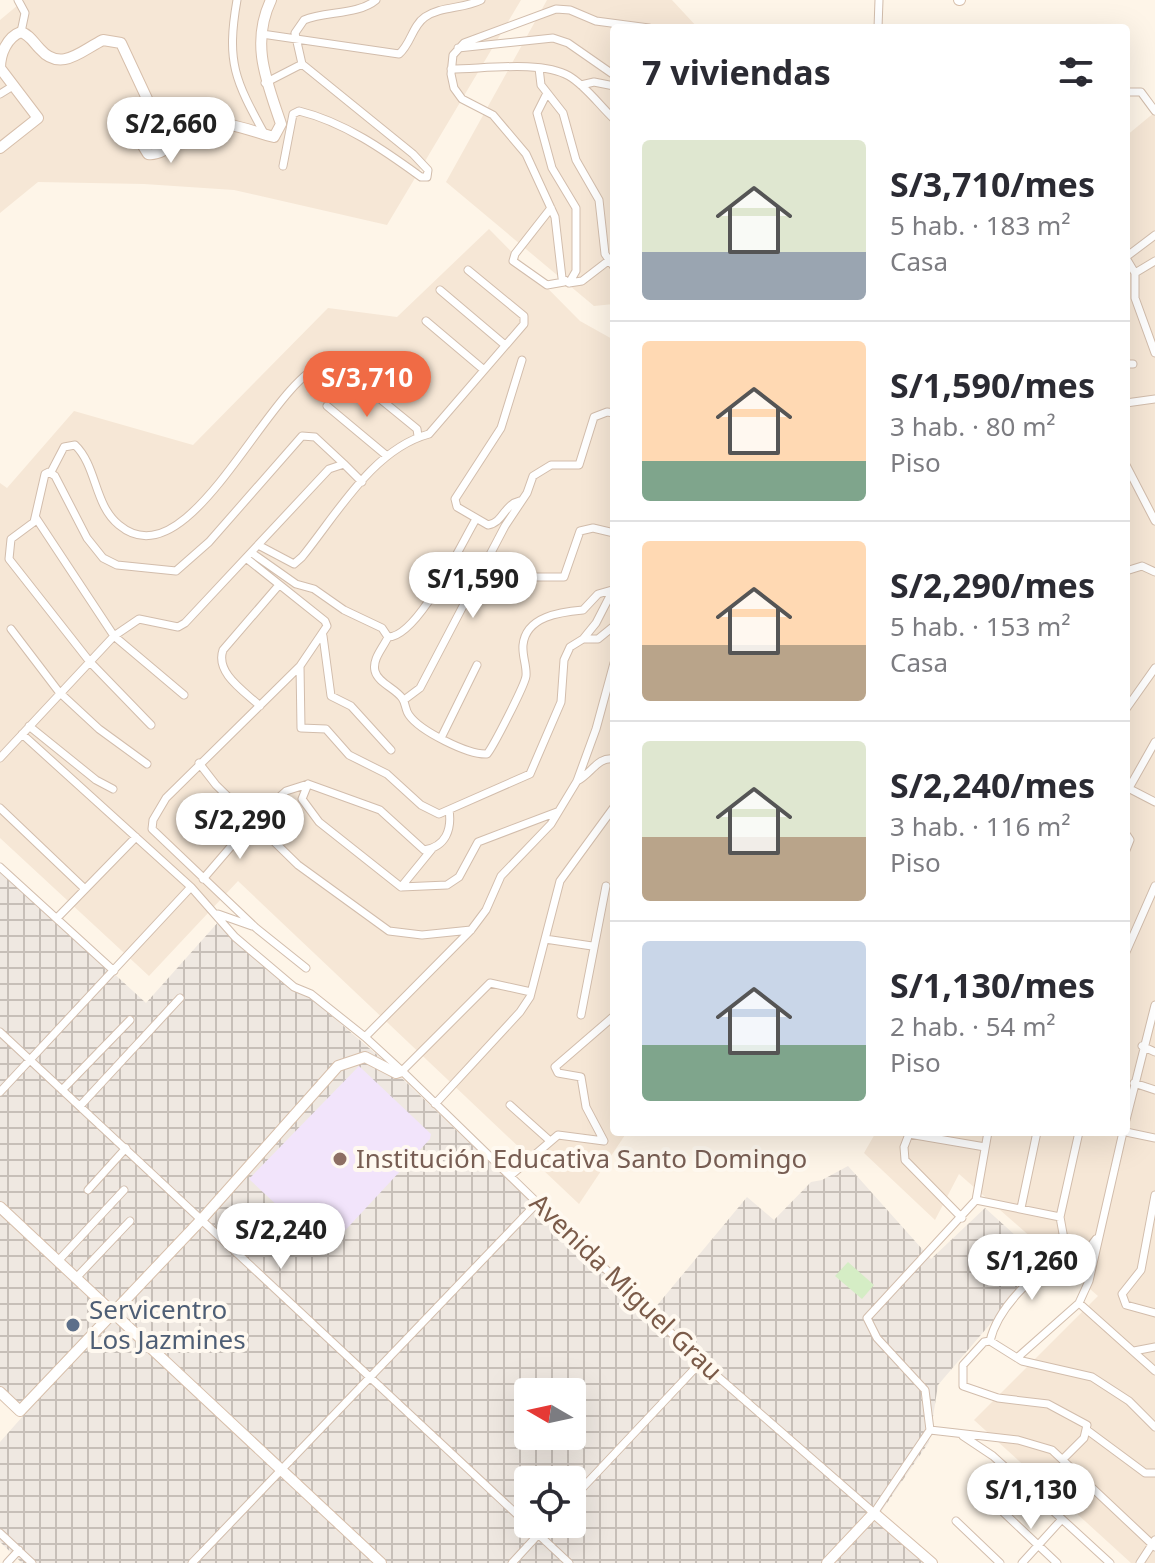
<!DOCTYPE html>
<html lang="es">
<meta charset="utf-8">
<style>
:root{--surface:#fff;--page:#f2f2f3;--text:#2b2b33;--muted:#7c7c81;--line:#e1e1e2;--accent:#f06b45}
body{margin:0;font-family:"Noto Sans",sans-serif;background:var(--page);color:var(--text);height:100vh;display:flex;flex-direction:column;font-size:30px;white-space:nowrap}
*{box-sizing:border-box;margin:0}
p{font-size:26px;color:var(--muted)}
.icon{flex:none;width:44px;height:44px;fill:none;stroke:currentColor;stroke-width:2;stroke-linecap:round;stroke-linejoin:round}
.map{position:relative;flex:1;overflow:hidden}
.drawer{position:absolute;left:610px;top:24px;width:520px;height:1112px;display:flex;flex-direction:column;background:var(--surface);border-radius:8px;box-shadow:0 8px 32px #0002}
.drawer>*{flex:none}
.needle{width:52px;rotate:279deg}
.buttons{position:absolute;left:514px;top:1378px;display:grid;gap:16px}
.buttons a{display:grid;place-items:center;width:72px;height:72px;border-radius:8px;background:var(--surface);box-shadow:0 8px 32px #0002;font-size:40px}
.price{position:absolute;translate:-50% -68px;padding:0 18px;border-radius:28px;background:#fff;color:#222;font-size:26px;line-height:52px;filter:drop-shadow(0 2px 4px #0008)}
.price::after{content:'';position:absolute;left:50%;top:48px;width:24px;height:18px;margin-left:-12px;background:inherit;clip-path:polygon(0 0,100% 0,50% 100%)}
.price.selected{background:var(--accent);color:#fff}
ul{padding:0;list-style:none}
li{display:flex;align-items:center;gap:24px;height:200px;padding:0 32px}
li+li{border-top:2px solid var(--line)}
li span{display:grid;place-items:center;flex:none;width:224px;height:160px;border-radius:8px;color:#555}
li>.icon{margin-inline-start:auto}
span .icon{width:96px;height:96px;fill:#fffc;stroke-width:1}
li b{font-size:34px}
h2{display:flex;justify-content:space-between;align-items:center;height:96px;padding:0 32px;font-size:34px}
.map>svg:first-child{display:block}
.residential{fill:#f6e7d6}
.industrial{fill:url(#industrial-grid);fill-rule:evenodd}
.education{fill:#f2e4fb}
.garden{fill:#d5edc5}
.lines{fill:none;stroke-linecap:round;stroke-linejoin:round}
.street-casing{stroke:#d2bdac;stroke-width:9}
.secondary-casing{stroke:#d7bfab;stroke-width:12}
.street{stroke:#fff;stroke-width:7}
.secondary{stroke:#fff;stroke-width:10}
.education-dot{fill:#8d6e63;stroke:#fff9f0;stroke-width:3}
.service-dot{fill:#5c6f8a;stroke:#fff9f0;stroke-width:3}
.labels{text-anchor:middle;stroke-width:8;stroke-linejoin:round;paint-order:stroke}
.education-label{font-size:26px;fill:#785e54;stroke:#fff9f0;text-anchor:start}
.street-label{font-size:26px;fill:#7b5b49;stroke:#fff9f0}
.service-label{font-size:26px;fill:#4e5e75;stroke:#fff9f0;text-anchor:start}
</style>
<div class="map">
<svg width="1155" height="1563" viewBox="0 0 1155 1563">
<defs>
<pattern id="industrial-grid" width="8" height="8" patternUnits="userSpaceOnUse" patternTransform="scale(2)"><rect width="8" height="8" fill="#efe8e1"/><path d="M0 4h8M4 0v8" fill="none" stroke="#c7bfb8"/></pattern>
</defs>
<rect width="100%" height="100%" fill="#fef5e8"/>
<path class="residential" d="M24 0H521L387 225 234 190 144 184 38 182 0 213V20Z
M547 0H672L698 28H614V304L594 306 446 182Z
M1155 112V1563H1131L974 1420 1098 1296 959 1174 935 1220 864 1153 876 1132H1126V136Z
M489 229 580 321 614 340V1132H627L579 1204 238 881 149 976 0 838V483L7 488 74 411 193 445 328 308 397 317Z"/>
<path class="industrial" d="M0 869 146 1003 220 920 383 1060 649 1315 747 1197 774 1220 811 1182 822 1180 848 1166 931 1259 985 1208 1044 1261 938 1385 929 1442 876 1519 923 1563H22L0 1542V1442L23 1416 0 1395ZM528 1392H572V1436H528ZM528 1480H572V1524H528Z"/>
<path class="education" d="M359 1066 431 1134 430 1139 326 1251 249 1179Z"/>
<path class="garden" d="M848 1262 874 1285 862 1299 835 1276Z"/>
<g class="lines">
<g class="street-casing">
<path id="street" d="M18 0 25 13 21 32
M237 0C226 63 235 80 265 135
M878 28 879 0
M262 34 399 54C411 44 412 26 425 17 441 6 463 9 481 0
M458 48 553 38 568 43 614 75
M539 68 541 85 563 113 576 160 599 200 605 254 614 267
M451 69C483 69 541 60 569 76 586 86 599 105 614 119
M265 83 302 64
M581 85 594 82 614 86
M1126 92H1141L1155 111
M547 93 537 113 552 168 576 208V271L569 283 562 278 555 217 526 154 493 115 462 99 454 88 451 74 453 55 464 43 556 9 570 10 596 21 649 28
M0 94 13 86
M283 166 293 114 299 111C344 122 384 150 421 177H427L428 170 413 154 302 64 295 33 304 20C326 11 358 15 376 0
M551 208 515 254 513 261 547 285 564 282
M1126 257 1155 235
M1126 258 1135 273V298L1155 353
M1135 273 1155 261
M569 283 582 281 608 261
M440 290 505 345
M426 321 484 370
M1126 364H1133
M1126 403 1155 399
M327 406 387 456
M1126 465 1155 521
M51 472 64 447 75 445C97 466 94 505 119 525 190 584 268 381 324 364L379 398 417 429 418 436
M520 501C503 505 504 522 488 525L457 507 455 499 501 428 522 360
M36 518 114 636 184 695
M260 546 294 564 302 557C337 514 373 449 429 434L524 324V316L468 270
M252 553 296 584 314 589 344 610 382 628 388 637C383 648 372 659 375 671 378 683 395 688 402 698 406 703 405 710 409 715 420 731 468 755 487 754 493 747 525 685 526 676 527 666 522 656 523 645 526 616 561 612 583 610L598 594 612 590
M246 558 325 621 327 626 300 666 301 728 326 729 349 755 387 774 421 805 439 814 530 774 561 702 564 660 570 647 583 639 596 623 614 588
M1126 571 1142 566 1155 572
M536 577H564L580 531 593 528 614 533
M11 629 59 692 99 729 147 764
M323 636 331 696 351 706 391 750
M388 637C418 637 461 544 476 519
M583 639H598L614 626
M299 667 166 798 153 820 152 829 256 928 306 968
M404 700 420 688 505 526 527 493 533 476 551 465H579L594 417 607 412 614 413
M260 706C244 691 215 673 223 650L279 585
M1126 709 1155 668
M151 725 90 662 9 559 11 539 34 522 45 474 49 472 55 476 87 538 103 558 117 565 176 571 209 542 302 436 315 437 344 464
M29 726 96 780 113 789
M22 734 191 887 235 937 294 987 311 994 365 1037 402 1071 701 1362 874 1513 930 1430 925 1390 877 1338 867 1318 976 1200 988 1132
M441 738 477 665
M0 758 114 636 139 619 178 627 185 623 329 469 344 464 362 482
M199 763 216 785 298 865 389 931 422 935 471 930
M577 781C591 774 598 756 614 759
M308 784 302 799 319 822 401 887 447 885 459 877 478 842 557 812
M1128 788 1155 802
M1129 788 1155 742
M0 808 85 889
M1126 834 1130 840 1126 850
M0 867 114 971
M203 879 252 822 286 791 308 784 380 810 424 850C446 847 452 829 449 810
M401 887 432 849
M218 914 252 926
M57 918 136 837
M545 939 592 946
M1126 952 1155 886
M581 1015 606 886
M0 1032 569 1563
M365 1037 471 930 486 910 501 876 551 824 577 781 596 729 614 663
M1142 1046 1155 1052
M402 1071 490 983 531 992
M1134 1083 1155 1090
M62 1090 130 1020
M0 1092 191 887
M435 1104 520 1012 530 997 560 881 614 807
M510 1105 549 1140
M80 1106 180 998
M1126 1120 1155 1005
M1079 1132 1060 1217 1064 1239 1060 1268 1075 1267 1096 1239
M1126 1132 1155 1138
M510 1176 558 1135 604 1141 586 1107 581 1077 558 1073 555 1067 614 1016
M88 1190 126 1148
M1155 1195 1141 1270 1122 1294 1126 1305 1155 1313
M976 1200 1060 1217
M1021 1208 1037 1132
M962 1218 905 1160 904 1147 909 1134 985 1147
M58 1261 124 1190
M76 1278 130 1221
M1079 1303 1155 1371
M990 1341C998 1306 1032 1278 1060 1255
M1134 1351 1155 1347
M1017 1358 1079 1303 1089 1281 1123 1132
M930 1430 1018 1440 1052 1450 1155 1547
M1087 1430 1145 1473H1155
M963 1436 993 1456 1110 1563
M1064 1458 1084 1438 1087 1425 1048 1404 998 1398 963 1386V1365L984 1342 990 1341 1022 1361 1092 1377 1129 1401 1155 1427
M984 1494 1057 1563
M572 1499 701 1362
M956 1521 1000 1563
M0 1533 32 1563
M7 1563 19 1550
M192 1563 538 1202
M512 1563 548 1524
M1022 1563 1062 1519
M1140 1563 1155 1540"/>
</g>
<g class="secondary-casing">
<path id="secondary" d="M959 0H960
M0 148 38 118 0 68C0 54 7 37 21 32 30 35 33 42 40 49 61 73 82 50 103 40L121 43 149 103 140 141 148 154C166 157 185 130 204 125 225 119 253 132 274 137L281 124C267 82 250 44 271 0
M0 1207 381 1563
M0 1392 20 1411 202 1219 338 1066 365 1057 396 1073 402 1071
M827 1563 874 1513 932 1563"/>
</g>
<use href="#street" class="street"/>
<use href="#secondary" class="secondary"/>
</g>
<circle class="education-dot" cx="340" cy="1159" r="8"/>
<circle class="service-dot" cx="73" cy="1325" r="8"/>
<g class="labels">
<g class="education-label">
<text x="356" y="1168">Institución Educativa Santo Domingo</text>
</g>
<g class="street-label">
<text transform="translate(626 1287) rotate(44)" y="9">Avenida Miguel Grau</text>
</g>
<g class="service-label">
<text x="89" y="1319">Servicentro<tspan x="89" dy="30">Los Jazmines</tspan></text>
</g>
</g>
</svg>
<div class="buttons">
<a><svg class="needle" viewBox="-14 -14 28 28"><path d="M0-13l5 13h-10z" fill="#e53935"/><path d="M0 13l5-13h-10z" fill="#7c7c81"/></svg></a>
<a><svg class="icon" aria-label="locate" viewBox="0 0 24 24"><circle cx="12" cy="12" r="6"/><path d="M12 2v4M12 18v4M2 12h4M18 12h4"/></svg></a>
</div>
<b class="price" style="left:171px;top:165px">S/2,660</b>
<b class="price selected" style="left:367px;top:419px">S/3,710</b>
<b class="price" style="left:473px;top:620px">S/1,590</b>
<b class="price" style="left:240px;top:861px">S/2,290</b>
<b class="price" style="left:281px;top:1271px">S/2,240</b>
<b class="price" style="left:1032px;top:1302px">S/1,260</b>
<b class="price" style="left:1031px;top:1531px">S/1,130</b>
<section class="drawer">
<h2>7 viviendas<svg class="icon" aria-label="filters" viewBox="0 0 24 24"><path d="M4 7h16M4 17h16"/><circle cx="9" cy="7" r="2"/><circle cx="15" cy="17" r="2"/></svg></h2>
<ul>
<li><span style="background:linear-gradient(#dfe7d0 70%,#9aa5b1 0)"><svg class="icon" aria-label="home" viewBox="0 0 24 24"><path d="M3 11l9-7 9 7M6 9v11h12V9"/></svg></span><div><b>S/3,710/mes</b><p>5 hab. · 183 m²</p><p>Casa</p></div></li>
<li><span style="background:linear-gradient(#ffd9b3 75%,#7fa58c 0)"><svg class="icon" aria-label="home" viewBox="0 0 24 24"><path d="M3 11l9-7 9 7M6 9v11h12V9"/></svg></span><div><b>S/1,590/mes</b><p>3 hab. · 80 m²</p><p>Piso</p></div></li>
<li><span style="background:linear-gradient(#ffd9b3 65%,#b9a48a 0)"><svg class="icon" aria-label="home" viewBox="0 0 24 24"><path d="M3 11l9-7 9 7M6 9v11h12V9"/></svg></span><div><b>S/2,290/mes</b><p>5 hab. · 153 m²</p><p>Casa</p></div></li>
<li><span style="background:linear-gradient(#dfe7d0 60%,#b9a48a 0)"><svg class="icon" aria-label="home" viewBox="0 0 24 24"><path d="M3 11l9-7 9 7M6 9v11h12V9"/></svg></span><div><b>S/2,240/mes</b><p>3 hab. · 116 m²</p><p>Piso</p></div></li>
<li><span style="background:linear-gradient(#c9d6e8 65%,#7fa58c 0)"><svg class="icon" aria-label="home" viewBox="0 0 24 24"><path d="M3 11l9-7 9 7M6 9v11h12V9"/></svg></span><div><b>S/1,130/mes</b><p>2 hab. · 54 m²</p><p>Piso</p></div></li>
</ul>
</section>
</div>
